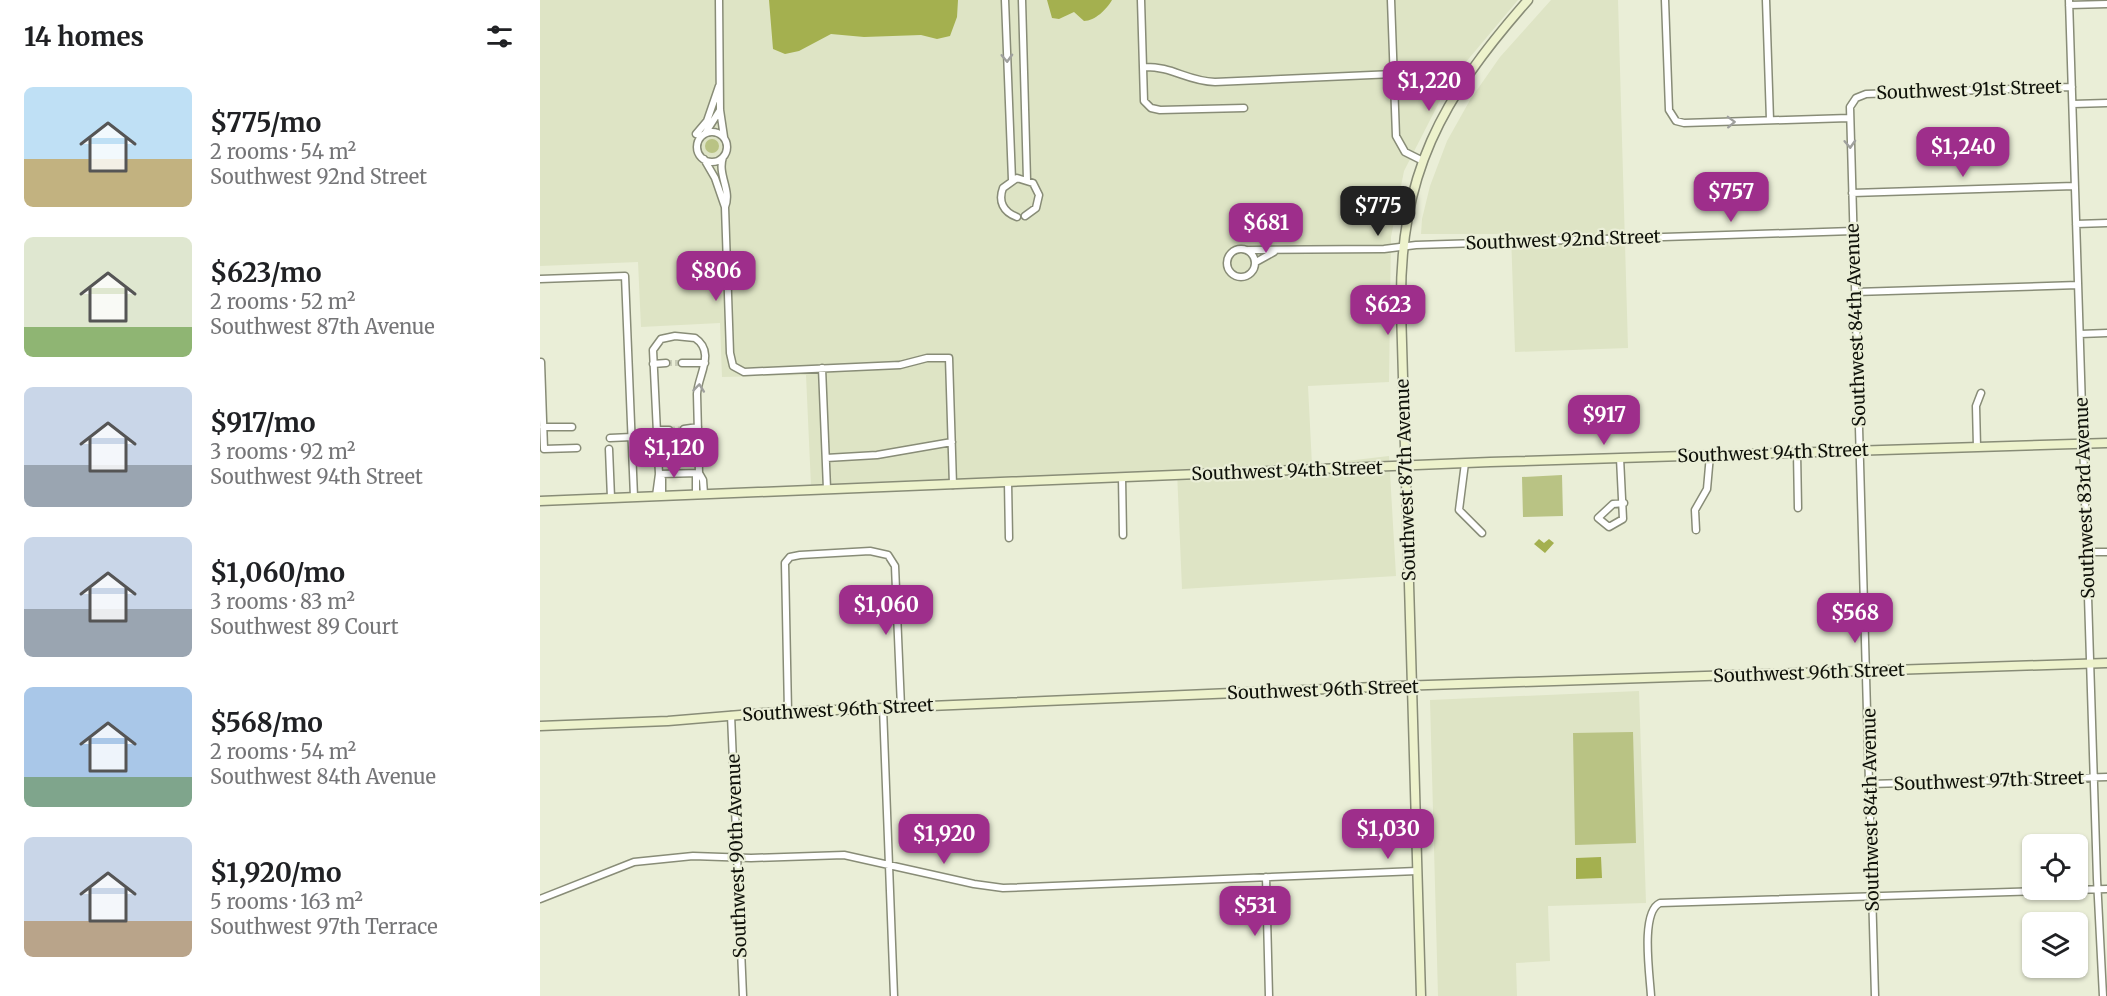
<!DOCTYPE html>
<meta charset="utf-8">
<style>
:root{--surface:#fff;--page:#f2f2f2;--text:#202124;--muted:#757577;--accent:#9e2e8b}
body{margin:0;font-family:Merriweather,serif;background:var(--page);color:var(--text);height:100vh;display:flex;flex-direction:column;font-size:22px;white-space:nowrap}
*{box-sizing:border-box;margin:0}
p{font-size:20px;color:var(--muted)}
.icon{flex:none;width:33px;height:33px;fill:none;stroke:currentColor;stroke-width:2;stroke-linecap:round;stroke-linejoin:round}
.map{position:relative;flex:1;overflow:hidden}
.sheet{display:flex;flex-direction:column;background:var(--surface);width:540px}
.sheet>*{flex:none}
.tools{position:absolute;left:1482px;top:834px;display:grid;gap:12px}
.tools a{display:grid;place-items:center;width:66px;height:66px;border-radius:9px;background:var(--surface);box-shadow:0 2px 4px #0004;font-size:30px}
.price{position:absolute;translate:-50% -51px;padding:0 14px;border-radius:12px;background:var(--accent);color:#fff;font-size:20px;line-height:39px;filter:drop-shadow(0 2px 3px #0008)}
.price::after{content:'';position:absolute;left:50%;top:36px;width:18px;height:14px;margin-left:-9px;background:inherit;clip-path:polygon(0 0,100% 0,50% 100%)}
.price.selected{background:#222;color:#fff}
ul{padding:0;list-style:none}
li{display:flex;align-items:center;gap:18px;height:150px;padding:0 24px}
li span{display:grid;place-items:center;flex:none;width:168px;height:120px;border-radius:9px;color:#555}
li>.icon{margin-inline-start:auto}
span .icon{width:72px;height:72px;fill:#fffc;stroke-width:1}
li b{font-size:26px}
h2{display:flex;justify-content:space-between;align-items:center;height:72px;padding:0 24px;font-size:26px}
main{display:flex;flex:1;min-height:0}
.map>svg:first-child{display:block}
.built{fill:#dee4c5}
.green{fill:#b9c384}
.water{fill:#a4b04f}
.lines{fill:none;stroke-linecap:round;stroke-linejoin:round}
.street-tunnel{stroke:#c9cdb8;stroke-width:6;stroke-dasharray:6 3;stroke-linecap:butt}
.street-casing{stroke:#888c77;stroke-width:9}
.secondary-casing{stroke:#888c77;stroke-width:11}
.street{stroke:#fff;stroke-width:6}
.secondary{stroke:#edf2cc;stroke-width:8}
.oneway{stroke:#9fa09d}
.labels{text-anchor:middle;stroke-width:4.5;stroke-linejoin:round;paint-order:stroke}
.street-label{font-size:18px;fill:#10120a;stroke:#eaeed7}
</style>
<main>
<section class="sheet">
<h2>14 homes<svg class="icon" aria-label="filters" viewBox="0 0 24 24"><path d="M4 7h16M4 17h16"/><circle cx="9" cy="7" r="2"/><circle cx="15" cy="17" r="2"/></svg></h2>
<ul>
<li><span style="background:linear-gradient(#bfe0f5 60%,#c2b280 0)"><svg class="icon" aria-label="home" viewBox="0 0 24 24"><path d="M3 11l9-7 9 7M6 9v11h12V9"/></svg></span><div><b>$775/mo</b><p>2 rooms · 54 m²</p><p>Southwest 92nd Street</p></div></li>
<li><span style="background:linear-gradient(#dfe7d0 75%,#8fb573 0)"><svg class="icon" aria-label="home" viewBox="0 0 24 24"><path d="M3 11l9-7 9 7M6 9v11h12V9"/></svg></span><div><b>$623/mo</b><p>2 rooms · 52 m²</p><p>Southwest 87th Avenue</p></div></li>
<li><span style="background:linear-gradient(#c9d6e8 65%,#9aa5b1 0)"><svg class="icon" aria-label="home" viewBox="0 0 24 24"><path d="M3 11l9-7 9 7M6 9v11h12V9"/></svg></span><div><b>$917/mo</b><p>3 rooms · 92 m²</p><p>Southwest 94th Street</p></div></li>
<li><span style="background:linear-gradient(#c9d6e8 60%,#9aa5b1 0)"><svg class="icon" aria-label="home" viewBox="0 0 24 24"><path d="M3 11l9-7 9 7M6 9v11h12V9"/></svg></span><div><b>$1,060/mo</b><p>3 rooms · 83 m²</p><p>Southwest 89 Court</p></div></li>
<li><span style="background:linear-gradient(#a9c7e8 75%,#7fa58c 0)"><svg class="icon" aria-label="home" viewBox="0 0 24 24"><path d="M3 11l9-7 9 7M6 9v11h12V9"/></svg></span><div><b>$568/mo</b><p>2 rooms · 54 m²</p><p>Southwest 84th Avenue</p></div></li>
<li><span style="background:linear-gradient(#c9d6e8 70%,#b9a48a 0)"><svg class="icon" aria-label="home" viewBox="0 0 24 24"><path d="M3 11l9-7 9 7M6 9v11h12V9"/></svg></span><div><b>$1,920/mo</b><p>5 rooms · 163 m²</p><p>Southwest 97th Terrace</p></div></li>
</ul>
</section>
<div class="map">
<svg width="1567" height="996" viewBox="0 0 1567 996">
<rect width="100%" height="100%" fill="#eaeed7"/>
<path class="built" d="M0 0H978L910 81 864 171 851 237 849 382 768 386 772 465 849 456 856 576 642 589 637 471 271 486 266 375 182 377 180 323 101 327 98 262 0 266Z
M1011 0H1078L1088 348 975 352 971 234H881L882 219 890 186 907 141 930 100 960 57Z
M1099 691 1106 903 1008 906 1010 961 976 963 977 996H898L890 700Z"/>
<path class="green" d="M165 146a7 7 0 1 1 14 0a7 7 0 1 1-14 0Z
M1022 475 1023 516 983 517 982 477Z
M1093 732 1096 843 1035 845 1033 733Z"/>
<path class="water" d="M229 0H418L417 17 410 36 397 39 381 35 324 37 291 34 259 51 245 54 233 49Z
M507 0H572C567 9 555 21 544 21L534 12 519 19 512 18Z
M999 539 1004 543 1009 539 1014 543 1005 553 994 544Z
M1061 857 1062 878 1036 879V858Z"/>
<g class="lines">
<path class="street-tunnel" d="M126 363H142
M129 430 144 429"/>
<g class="street-casing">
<path id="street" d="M179 0 180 110 184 137
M465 0 472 180
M482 0 487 180
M601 0 604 101 611 108 620 110 704 108
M851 0 856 136 865 152 883 161
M1125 0 1129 110 1136 121 1144 123 1309 118
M1226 0 1230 120
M1529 0 1557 879 1563 996
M1529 5 1567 4
M603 67C633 66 646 81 675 82L854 74
M1533 104 1567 103
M157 147a15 15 0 1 1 30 0a15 15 0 1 1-30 0Z
M166 132 180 110
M156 134 167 121 179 86
M183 157C177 175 192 190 185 207L190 353 193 366 204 372 360 365 387 358H409L413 485
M164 159 175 178 185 207
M1312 193 1535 186
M477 217C463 212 458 201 463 188L477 178 493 183 499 195 496 208 485 216
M1536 224 1567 223
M687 263a14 14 0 1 1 28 0a14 14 0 1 1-28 0Z
M708 250 844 249 876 245 1313 231
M716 262 734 252
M0 279 85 276 94 497
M1315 292 1538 285
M1540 334 1567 333
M1 362 4 449 37 448
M142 363H165
M113 364 126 363
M282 368 287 489
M3 427H32
M144 429 158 427
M117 430H129
M70 438 92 437
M1437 447 1436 406 1441 393
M69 449 71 498
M1257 452 1258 508
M286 458 337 455 412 442
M1080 458 1083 519 1069 527 1058 518 1073 504 1084 503
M925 463 919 510 942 533
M119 474 159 473
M119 474 122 479V496
M582 477 583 535
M468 482 469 538
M156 495V476L159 473
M116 496 119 474 113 350 121 339 135 336 155 338C176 352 158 375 157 394L159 473 163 480 164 494
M1156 530 1155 510 1167 489 1170 455
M1547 552H1567
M343 708 354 996
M248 712 245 563 250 557 260 555 330 551 348 555 355 566 361 707
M191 715 203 996
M1330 784 1567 777
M726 877 729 996
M0 899 94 862 153 856 211 858 304 855 434 884 463 888 877 871
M1111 996C1110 976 1100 912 1120 903L1567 889
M1335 996 1310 107 1316 98 1326 94 1532 87"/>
</g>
<g class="secondary-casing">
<path id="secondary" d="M0 501 950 462 1567 443
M0 726 128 721 225 713 858 686 1567 663
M881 996 861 309C859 174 901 99 988 0"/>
</g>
<use href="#street" class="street"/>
<use href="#secondary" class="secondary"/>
</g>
<defs><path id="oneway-chevron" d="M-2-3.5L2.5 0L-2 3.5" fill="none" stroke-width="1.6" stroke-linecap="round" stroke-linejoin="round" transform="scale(1.5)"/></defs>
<g class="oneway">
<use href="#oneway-chevron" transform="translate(467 58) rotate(88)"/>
<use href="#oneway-chevron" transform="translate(1191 122) rotate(-2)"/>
<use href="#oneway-chevron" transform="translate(1310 144) rotate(87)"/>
<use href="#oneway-chevron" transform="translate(159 388) rotate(-84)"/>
</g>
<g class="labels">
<g class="street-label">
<text transform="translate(1429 90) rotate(-2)" y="6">Southwest 91st Street</text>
<text transform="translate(1023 240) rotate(-2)" y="6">Southwest 92nd Street</text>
<text transform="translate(1316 325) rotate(-92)" y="6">Southwest 84th Avenue</text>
<text transform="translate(1233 453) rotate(-2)" y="6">Southwest 94th Street</text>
<text transform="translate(747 471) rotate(-2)" y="6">Southwest 94th Street</text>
<text transform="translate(866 480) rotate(-92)" y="6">Southwest 87th Avenue</text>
<text transform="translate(1545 498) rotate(-92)" y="6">Southwest 83rd Avenue</text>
<text transform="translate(1269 673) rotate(-2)" y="6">Southwest 96th Street</text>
<text transform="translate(783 690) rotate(-2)" y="6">Southwest 96th Street</text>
<text transform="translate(298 710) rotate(-3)" y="6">Southwest 96th Street</text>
<text transform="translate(1449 781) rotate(-2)" y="6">Southwest 97th Street</text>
<text transform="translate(1331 810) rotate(-91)" y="6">Southwest 84th Avenue</text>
<text transform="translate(197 856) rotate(-92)" y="6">Southwest 90th Avenue</text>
</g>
</g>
</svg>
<div class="tools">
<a><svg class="icon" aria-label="locate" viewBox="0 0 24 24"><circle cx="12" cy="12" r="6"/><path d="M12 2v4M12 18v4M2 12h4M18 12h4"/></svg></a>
<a><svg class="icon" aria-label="layers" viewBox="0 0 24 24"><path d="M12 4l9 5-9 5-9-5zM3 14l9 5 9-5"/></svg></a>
</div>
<b class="price" style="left:889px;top:112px">$1,220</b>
<b class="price" style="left:1423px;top:178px">$1,240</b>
<b class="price" style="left:1191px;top:223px">$757</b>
<b class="price selected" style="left:838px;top:237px">$775</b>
<b class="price" style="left:726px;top:254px">$681</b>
<b class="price" style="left:176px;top:302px">$806</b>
<b class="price" style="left:848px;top:336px">$623</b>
<b class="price" style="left:1064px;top:446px">$917</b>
<b class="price" style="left:134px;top:479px">$1,120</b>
<b class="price" style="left:346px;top:636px">$1,060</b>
<b class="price" style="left:1315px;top:644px">$568</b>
<b class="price" style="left:848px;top:860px">$1,030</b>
<b class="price" style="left:404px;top:865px">$1,920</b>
<b class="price" style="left:715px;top:937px">$531</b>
</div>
</main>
